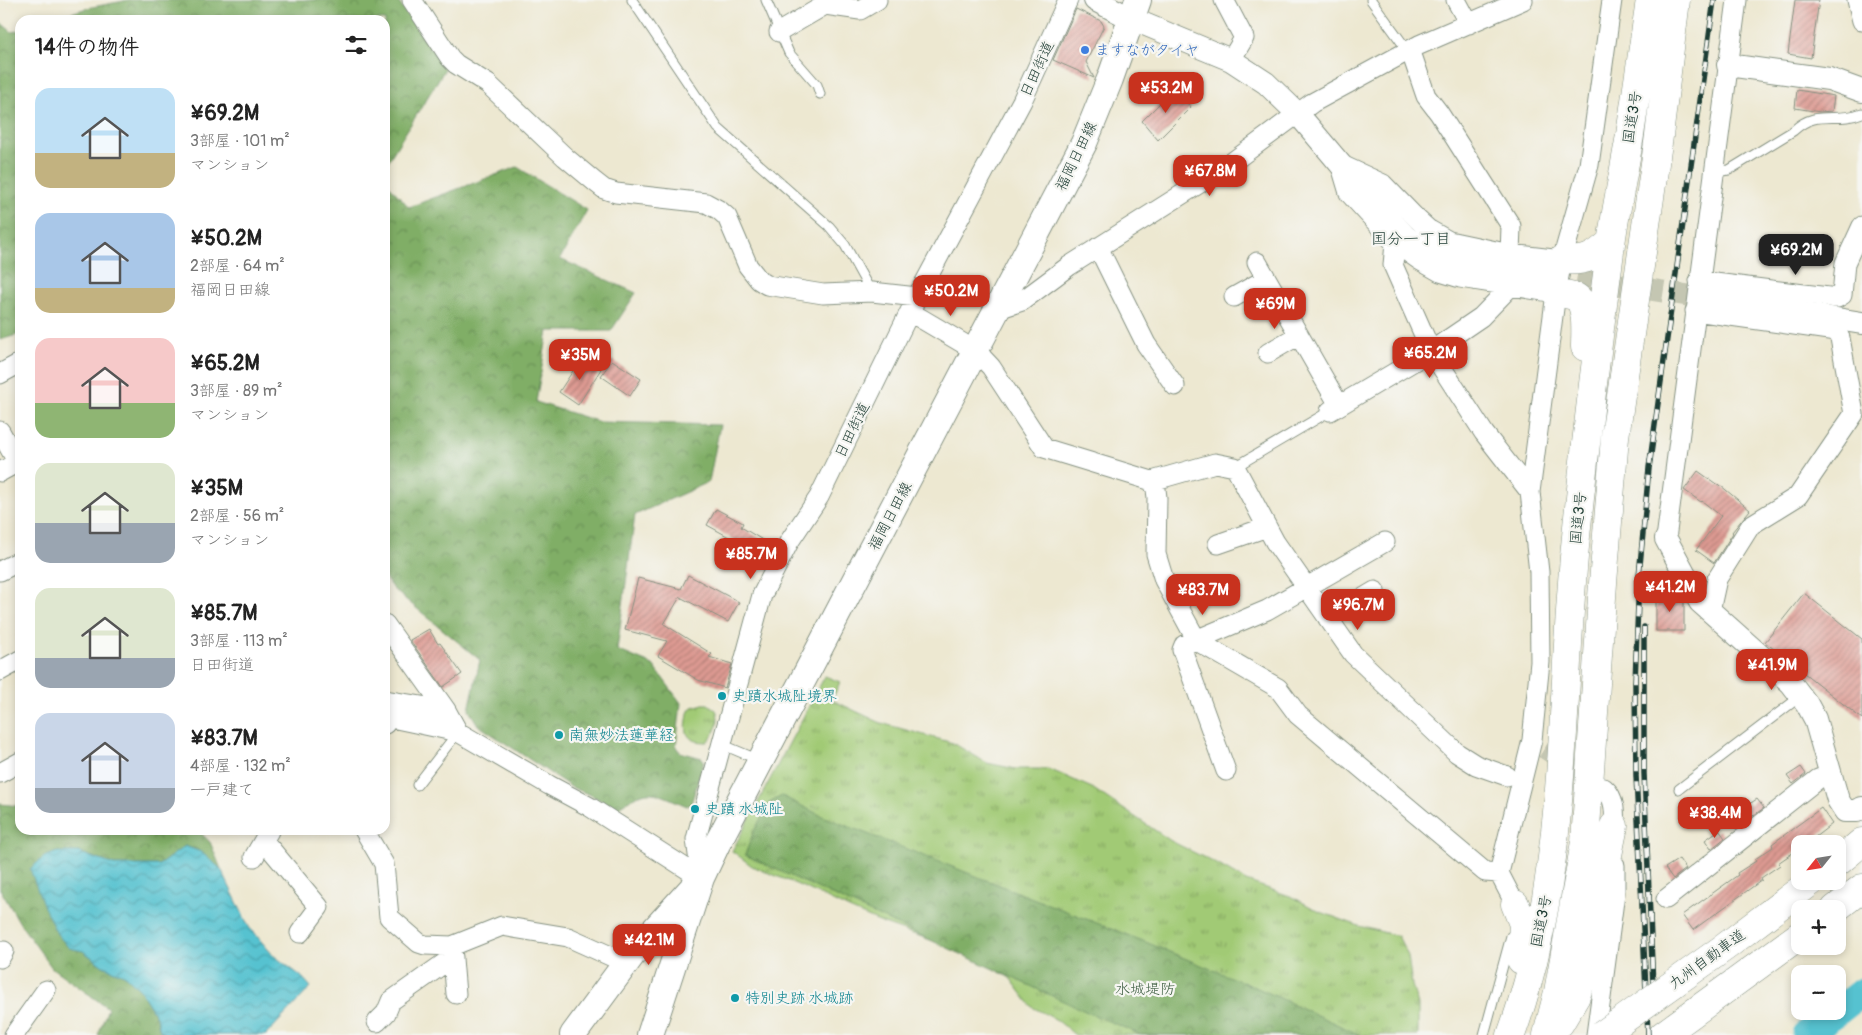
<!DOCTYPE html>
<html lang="ja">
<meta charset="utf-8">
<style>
:root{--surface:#fff;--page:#f6f6f6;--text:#222;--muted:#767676;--accent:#c8321e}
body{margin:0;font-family:Pangolin,"Klee One",sans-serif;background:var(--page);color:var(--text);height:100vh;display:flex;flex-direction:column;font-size:19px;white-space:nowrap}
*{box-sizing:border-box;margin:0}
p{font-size:16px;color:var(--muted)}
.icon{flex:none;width:28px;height:28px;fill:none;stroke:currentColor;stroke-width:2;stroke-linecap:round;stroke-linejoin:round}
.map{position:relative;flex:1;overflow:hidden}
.side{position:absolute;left:15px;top:15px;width:375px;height:820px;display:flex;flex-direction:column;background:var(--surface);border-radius:15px;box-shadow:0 2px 8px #0003}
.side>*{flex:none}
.needle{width:32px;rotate:240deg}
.fabs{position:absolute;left:1791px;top:835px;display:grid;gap:10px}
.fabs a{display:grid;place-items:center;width:55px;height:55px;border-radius:10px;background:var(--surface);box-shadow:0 2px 8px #0003;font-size:25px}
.price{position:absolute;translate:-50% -42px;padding:0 11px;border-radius:10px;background:var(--accent);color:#fff;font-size:16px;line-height:32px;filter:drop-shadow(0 1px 2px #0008)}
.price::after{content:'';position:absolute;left:50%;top:30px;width:15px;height:11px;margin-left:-8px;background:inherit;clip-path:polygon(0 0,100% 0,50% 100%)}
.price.on{background:#222;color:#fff}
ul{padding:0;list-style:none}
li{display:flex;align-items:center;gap:15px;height:125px;padding:0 20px}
li span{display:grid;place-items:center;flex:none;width:140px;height:100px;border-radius:15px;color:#555}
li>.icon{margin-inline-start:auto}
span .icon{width:60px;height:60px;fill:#fffc;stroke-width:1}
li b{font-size:21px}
h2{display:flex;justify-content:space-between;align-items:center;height:60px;padding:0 20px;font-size:21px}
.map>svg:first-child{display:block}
.grass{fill:url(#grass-tufts);stroke:#608454}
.forest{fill:url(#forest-crowns);stroke:#50764d}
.water{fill:url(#water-waves);stroke:#3a8082}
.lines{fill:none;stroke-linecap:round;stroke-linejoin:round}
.river{stroke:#56c2d0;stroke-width:29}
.building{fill:url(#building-hatch)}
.minor-tunnel{stroke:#c4c6b2;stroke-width:19;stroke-dasharray:19 9;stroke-linecap:butt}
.tertiary-tunnel{stroke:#c4c6b2;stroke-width:22;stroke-dasharray:22 11;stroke-linecap:butt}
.service-casing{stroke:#869282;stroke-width:11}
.minor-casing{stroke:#869282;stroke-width:21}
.tertiary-casing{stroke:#869282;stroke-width:24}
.secondary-casing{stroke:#869282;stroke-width:28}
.trunk-casing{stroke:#869282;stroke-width:29}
.motorway-casing{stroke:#869282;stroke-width:29}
.service{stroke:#fff;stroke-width:9}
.minor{stroke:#fff;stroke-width:19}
.tertiary{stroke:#fff;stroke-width:22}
.secondary{stroke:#fff;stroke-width:26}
.trunk{stroke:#fff;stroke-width:28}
.motorway{stroke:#fff;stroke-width:28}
.rail-casing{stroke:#1f3d34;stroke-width:5.5}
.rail{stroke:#f6f6f2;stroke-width:4;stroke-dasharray:11;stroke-linecap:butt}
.motorway-bridge-casing{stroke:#869282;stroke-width:29;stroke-linecap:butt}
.motorway-bridge{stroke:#fff;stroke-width:28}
.shop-dot{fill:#3f7fe0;stroke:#f6f6f2;stroke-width:2}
.culture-dot{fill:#0f9aa8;stroke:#f6f6f2;stroke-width:2}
.labels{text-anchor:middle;stroke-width:4.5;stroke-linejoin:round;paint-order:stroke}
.shop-label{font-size:15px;fill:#366cbe;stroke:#f6f6f2;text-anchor:start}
.street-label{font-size:15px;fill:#1f3d34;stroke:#f6f6f2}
.culture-label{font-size:15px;fill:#0d838f;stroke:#f6f6f2;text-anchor:start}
.park-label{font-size:15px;fill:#406044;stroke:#f6f6f2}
.neighbourhood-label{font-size:16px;fill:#1f3d34;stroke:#f6f6f2}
</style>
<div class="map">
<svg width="1862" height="1035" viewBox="0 0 1862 1035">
<defs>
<pattern id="grass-tufts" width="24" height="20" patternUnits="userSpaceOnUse" patternTransform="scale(1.25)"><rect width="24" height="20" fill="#a1ca75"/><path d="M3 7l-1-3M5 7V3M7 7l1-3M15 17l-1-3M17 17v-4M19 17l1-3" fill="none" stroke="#83a561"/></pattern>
<pattern id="forest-crowns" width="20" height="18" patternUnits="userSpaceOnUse" patternTransform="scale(1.25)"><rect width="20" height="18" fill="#80ae66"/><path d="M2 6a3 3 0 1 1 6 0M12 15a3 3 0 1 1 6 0" fill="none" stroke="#688f55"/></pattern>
<pattern id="water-waves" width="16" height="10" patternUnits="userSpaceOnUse" patternTransform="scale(1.25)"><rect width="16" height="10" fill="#56c2d0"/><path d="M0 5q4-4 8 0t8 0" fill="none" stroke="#479faa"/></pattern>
<pattern id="building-hatch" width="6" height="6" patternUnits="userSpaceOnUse" patternTransform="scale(1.25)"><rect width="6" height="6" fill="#dd9a92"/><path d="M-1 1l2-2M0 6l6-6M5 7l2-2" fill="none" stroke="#b37f78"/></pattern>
</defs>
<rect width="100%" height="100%" fill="#f6f6f2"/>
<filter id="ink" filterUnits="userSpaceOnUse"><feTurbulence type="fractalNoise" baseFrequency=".02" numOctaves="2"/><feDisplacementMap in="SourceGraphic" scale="10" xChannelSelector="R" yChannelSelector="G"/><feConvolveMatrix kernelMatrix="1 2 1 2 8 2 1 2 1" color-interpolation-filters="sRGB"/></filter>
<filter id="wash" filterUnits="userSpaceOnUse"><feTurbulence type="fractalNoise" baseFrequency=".0096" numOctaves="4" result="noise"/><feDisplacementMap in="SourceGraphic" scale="20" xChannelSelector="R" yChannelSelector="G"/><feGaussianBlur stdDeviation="1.12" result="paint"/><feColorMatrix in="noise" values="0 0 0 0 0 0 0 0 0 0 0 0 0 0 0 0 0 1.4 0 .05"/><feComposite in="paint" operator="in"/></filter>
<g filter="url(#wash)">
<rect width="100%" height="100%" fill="#ede8d1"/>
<path class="grass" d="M825 676 840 682 832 700 881 723 953 743 987 763 1016 769H1048L1058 773 1092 788 1171 841 1217 864 1246 881 1293 897 1318 911 1359 926 1398 936 1408 956 1412 985 1418 1005V1035H1075L1057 1020 1032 1007 1010 978 971 956 957 949 884 924 849 909 808 889 752 866 732 851Z
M703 704H708L716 710C721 721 715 734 707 742 691 742 684 737 687 720 688 717 687 714 689 711 691 706 698 706 703 704Z"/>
<path class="forest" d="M129 0H397L445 69 385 166V20H50L87 8Z
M0 22 12 32 20 30V334L0 340Z
M517 167 587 210 560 259 636 293 611 331H548L536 402 600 422 720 425 709 482 635 515 617 650 653 665 681 703 676 747 680 752 702 758 704 761 691 804 687 806C651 791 650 785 616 809L593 796 571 787 478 725 469 710 480 660 393 589 385 578V181L409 207Z
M782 796 824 817 1143 941 1269 993 1360 1035H1141L1085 1011 745 855 753 833 769 803Z
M0 804 20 806V830H198L210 842 221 869 201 852 185 846 159 865H114L78 852 57 934 69 948 83 951 103 966 126 976 140 990 157 1019 160 1031 167 1035H98L108 1008 52 968 21 925 0 889Z"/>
<path class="water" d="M185 846 201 852 221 869 249 927 273 955 301 976 311 987 266 1035H167L160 1031 157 1018 140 990 126 976 103 966 83 951 69 948 57 934 44 907 30 869 44 857 57 852H78L114 865H159Z"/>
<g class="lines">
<path class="river" d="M1838 1011 1862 992
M1806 1035 1837 1011"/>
</g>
<g id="blocks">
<path class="building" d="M1795 0H1819L1811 58 1788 54Z
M1076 9 1101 21 1104 26 1086 62 1094 78 1053 60Z
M1175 88 1191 107 1158 140 1142 121Z
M1797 90 1834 96 1832 111 1820 112 1795 108Z
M582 357 601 369 578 405 559 392Z
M612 360 641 379 630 396 601 376Z
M1698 471 1719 486 1720 485 1750 510 1732 532 1733 533 1714 563 1696 550 1721 516 1702 501 1701 502 1684 490Z
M716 509 743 523 741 527 774 547 766 563 758 558 755 563 736 551 740 543 707 525Z
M688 575 739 602 728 622 680 597 664 624 712 654 709 657 732 664 725 688 698 680 658 656 667 641 625 630 638 578 681 589Z
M1804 593 1862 639V719L1765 642Z
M1656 595H1681L1684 600V631H1656Z
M429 629 438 644 440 643 462 674 443 687 410 640Z
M1801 767 1806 774 1793 784 1787 776Z
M1757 799 1764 808 1750 818 1743 808Z
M1821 808 1832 824 1806 844H1800V848L1778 863 1780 865 1761 878 1762 880 1693 930 1682 915 1738 875 1737 873 1756 861 1755 859 1773 847 1772 844Z
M1719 830 1725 838 1711 849 1705 840Z
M1679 859 1686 869 1673 879 1665 868Z"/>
</g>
</g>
<g filter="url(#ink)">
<use href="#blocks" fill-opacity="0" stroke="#869282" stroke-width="1"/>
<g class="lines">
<path class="minor-tunnel" d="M1544 749 1598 785"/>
<path class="tertiary-tunnel" d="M1544 273 1711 299"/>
<g class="service-casing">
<path id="service" d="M632 0 718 128 829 226 845 245 871 292
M766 0 789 53 817 85 820 94
M1371 0 1408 51
M1715 172 1729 170 1793 131C1817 108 1836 124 1862 113
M1235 467 1330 411
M721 744 759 760
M417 785 458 732
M1679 789 1801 696
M1484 1035 1511 936"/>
</g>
<g class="minor-casing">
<path id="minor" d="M412 0 450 58 456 64 488 84 565 157 595 182 604 189 616 193 706 203 719 210 727 217 748 266 759 280 767 285 823 294 872 292 917 297
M1224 0 1244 38 1231 60
M1456 0 1469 24
M1857 0 1862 21
M779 32 825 5 860 10 877 0
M1408 51 1413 58 1426 96 1439 113 1511 226 1510 254
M1341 166 1349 193 1395 243 1419 260 1440 272 1460 278 1556 293
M1344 166 1383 184 1417 219 1428 229 1449 241 1510 254 1562 260
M1395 243 1393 265 1431 351 1484 433 1530 492
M1098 247 1146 344 1175 386
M1257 262 1339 405
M1699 281 1837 298 1842 295 1845 263 1862 226
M1234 297 1266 279
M998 309 1022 301 1069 266 1227 166 1312 103 1419 45 1523 0
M1695 311 1836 331 1840 338 1854 414 1798 496 1751 525 1717 579 1710 611
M910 312 976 351 991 367 1044 448 1152 481 1156 489 1157 498 1156 554 1164 580 1197 641 1278 688 1298 715 1485 872 1499 873
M1268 353 1299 335
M0 374 20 363
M1330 411 1431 351 1481 317 1510 287
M0 431 20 467
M0 472 20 461
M1152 481 1215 463 1235 467 1275 542 1353 654 1457 753 1476 765 1507 776
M1666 539 1737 0
M1218 544 1267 527
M0 571 20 561
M1328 619 1375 591
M385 624 446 710 458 732 549 785 590 807 701 878
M0 671 20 660
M385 700 446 710
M385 724 387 717 458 732
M1226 771 1184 655 1182 650 1184 645 1267 610 1385 542
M0 773 20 762
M1604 788C1618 800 1614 820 1614 837
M364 830 384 864 389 917 419 943 425 945 452 946 502 926 568 937 626 963
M264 841 319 907 300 933
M254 857 269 831
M701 878 696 839 762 595 789 542 819 497 917 297 1022 101 1068 0
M1666 899 1818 779 1831 774
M1515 904 1499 873 1532 740 1540 662 1539 572 1530 492 1556 293 1562 260 1589 165 1612 0
M452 947 456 994
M0 958 4 951
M377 1022 386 1013 391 1001 453 957
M14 1035 46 990
M1596 1035 1615 893V865"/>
</g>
<g class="tertiary-casing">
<path id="tertiary" d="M1095 0 1132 19 1231 60 1266 83 1298 114 1341 165 1405 236C1444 267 1497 267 1544 273
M1728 65 1829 79 1862 91
M1711 299 1862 323
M1666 539 1700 602 1791 683 1807 704 1815 719 1838 800 1845 811H1857L1862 808"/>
</g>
<g class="secondary-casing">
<path id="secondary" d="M573 1035 635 951 695 885
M650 1035 701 878 717 844 1084 143 1110 79 1138 0"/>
</g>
<g class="trunk-casing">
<path id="trunk" d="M1562 260C1586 262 1593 258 1611 242
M1556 293C1562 294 1570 294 1576 297 1588 304 1585 335 1585 347
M1515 904 1523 924 1521 960
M1560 1023 1576 996 1583 976 1614 826
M1511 1035C1567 882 1560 717 1574 557 1584 453 1597 348 1611 244 1616 208 1624 171 1630 135 1637 90 1643 45 1650 0
M1547 1035 1558 992 1585 842 1603 583 1615 437 1659 136 1676 0"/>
</g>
<g class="motorway-casing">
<path id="motorway" d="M1838 862 1862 842
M1835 909 1862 888
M1663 1035 1800 935"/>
</g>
<use href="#service" class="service"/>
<use href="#minor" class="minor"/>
<use href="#tertiary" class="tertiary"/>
<use href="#secondary" class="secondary"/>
<use href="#trunk" class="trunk"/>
<use href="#motorway" class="motorway"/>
<g class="rail-casing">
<path id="rail" d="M1644 627V773L1653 987
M1648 1035 1636 775 1635 683 1639 576 1649 468 1714 0"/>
</g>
<use href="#rail" class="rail"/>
<g class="motorway-bridge-casing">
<path id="motorway-bridge" d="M1602 1035 1725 947 1812 881"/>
</g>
<use href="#motorway-bridge" class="motorway-bridge"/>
</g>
</g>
<circle class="shop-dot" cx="1085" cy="50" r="5"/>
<g class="culture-dot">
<circle cx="722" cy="696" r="5"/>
<circle cx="559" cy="735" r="5"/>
<circle cx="695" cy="809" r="5"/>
<circle cx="735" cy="998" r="5"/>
</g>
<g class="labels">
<g class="shop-label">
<text x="1095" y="55">ますながタイヤ</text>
</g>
<g class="street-label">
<text transform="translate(1037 69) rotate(-65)" y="5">日田街道</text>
<text transform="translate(1632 117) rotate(-81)" y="5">国道3号</text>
<text transform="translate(1076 156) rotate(-64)" y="5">福岡日田線</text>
<text transform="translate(852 430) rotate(-64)" y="5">日田街道</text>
<text transform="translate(890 516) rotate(-62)" y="5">福岡日田線</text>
<text transform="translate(1578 518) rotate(-84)" y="5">国道3号</text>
<text transform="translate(1541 921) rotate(-79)" y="5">国道3号</text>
<text transform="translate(1707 959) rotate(-36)" y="5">九州自動車道</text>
</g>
<g class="culture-label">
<text x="732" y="701">史蹟水城阯境界</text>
<text x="569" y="740">南無妙法蓮華経</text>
<text x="705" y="814">史蹟 水城阯</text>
<text x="745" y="1003">特別史跡 水城跡</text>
</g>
<g class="park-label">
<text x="1145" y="994">水城堤防</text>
</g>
<g class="neighbourhood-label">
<text x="1411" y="244">国分一丁目</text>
</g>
</g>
</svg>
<div class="fabs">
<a><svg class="needle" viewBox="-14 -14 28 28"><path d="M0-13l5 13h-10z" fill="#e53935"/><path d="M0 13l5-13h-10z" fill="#767676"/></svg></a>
<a>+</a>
<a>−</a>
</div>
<b class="price" style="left:1166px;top:114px">¥53.2M</b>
<b class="price" style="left:1210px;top:197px">¥67.8M</b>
<b class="price on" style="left:1796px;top:276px">¥69.2M</b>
<b class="price" style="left:951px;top:317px">¥50.2M</b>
<b class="price" style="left:1275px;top:330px">¥69M</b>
<b class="price" style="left:1430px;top:379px">¥65.2M</b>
<b class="price" style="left:580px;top:381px">¥35M</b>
<b class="price" style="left:751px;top:580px">¥85.7M</b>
<b class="price" style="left:1670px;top:613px">¥41.2M</b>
<b class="price" style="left:1203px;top:616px">¥83.7M</b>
<b class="price" style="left:1358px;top:631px">¥96.7M</b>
<b class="price" style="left:1772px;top:691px">¥41.9M</b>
<b class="price" style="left:1715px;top:839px">¥38.4M</b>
<b class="price" style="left:649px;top:966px">¥42.1M</b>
<section class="side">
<h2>14件の物件<svg class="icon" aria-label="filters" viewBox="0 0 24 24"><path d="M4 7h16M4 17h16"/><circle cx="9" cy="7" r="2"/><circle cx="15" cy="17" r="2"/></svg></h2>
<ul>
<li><span style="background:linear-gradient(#bfe0f5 65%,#c2b280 0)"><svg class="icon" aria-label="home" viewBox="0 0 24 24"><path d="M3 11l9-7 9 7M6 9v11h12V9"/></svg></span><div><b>¥69.2M</b><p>3部屋 · 101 m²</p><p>マンション</p></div></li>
<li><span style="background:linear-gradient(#a9c7e8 75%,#c2b280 0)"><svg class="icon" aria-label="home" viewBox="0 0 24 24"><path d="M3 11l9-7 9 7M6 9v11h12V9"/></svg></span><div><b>¥50.2M</b><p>2部屋 · 64 m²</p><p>福岡日田線</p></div></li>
<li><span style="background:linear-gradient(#f6c9c9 65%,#8fb573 0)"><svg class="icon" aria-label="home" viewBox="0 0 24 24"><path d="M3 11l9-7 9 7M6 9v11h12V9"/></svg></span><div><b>¥65.2M</b><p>3部屋 · 89 m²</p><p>マンション</p></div></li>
<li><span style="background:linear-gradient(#dfe7d0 60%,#9aa5b1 0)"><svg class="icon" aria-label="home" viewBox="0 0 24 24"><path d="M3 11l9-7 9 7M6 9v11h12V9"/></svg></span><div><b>¥35M</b><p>2部屋 · 56 m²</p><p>マンション</p></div></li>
<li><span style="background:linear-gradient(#dfe7d0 70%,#9aa5b1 0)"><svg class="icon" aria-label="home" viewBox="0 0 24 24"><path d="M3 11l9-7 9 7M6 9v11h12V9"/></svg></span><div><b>¥85.7M</b><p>3部屋 · 113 m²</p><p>日田街道</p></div></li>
<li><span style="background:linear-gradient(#c9d6e8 75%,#9aa5b1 0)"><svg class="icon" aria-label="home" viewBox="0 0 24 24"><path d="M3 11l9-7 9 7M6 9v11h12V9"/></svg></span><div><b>¥83.7M</b><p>4部屋 · 132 m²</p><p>一戸建て</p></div></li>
</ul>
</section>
</div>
